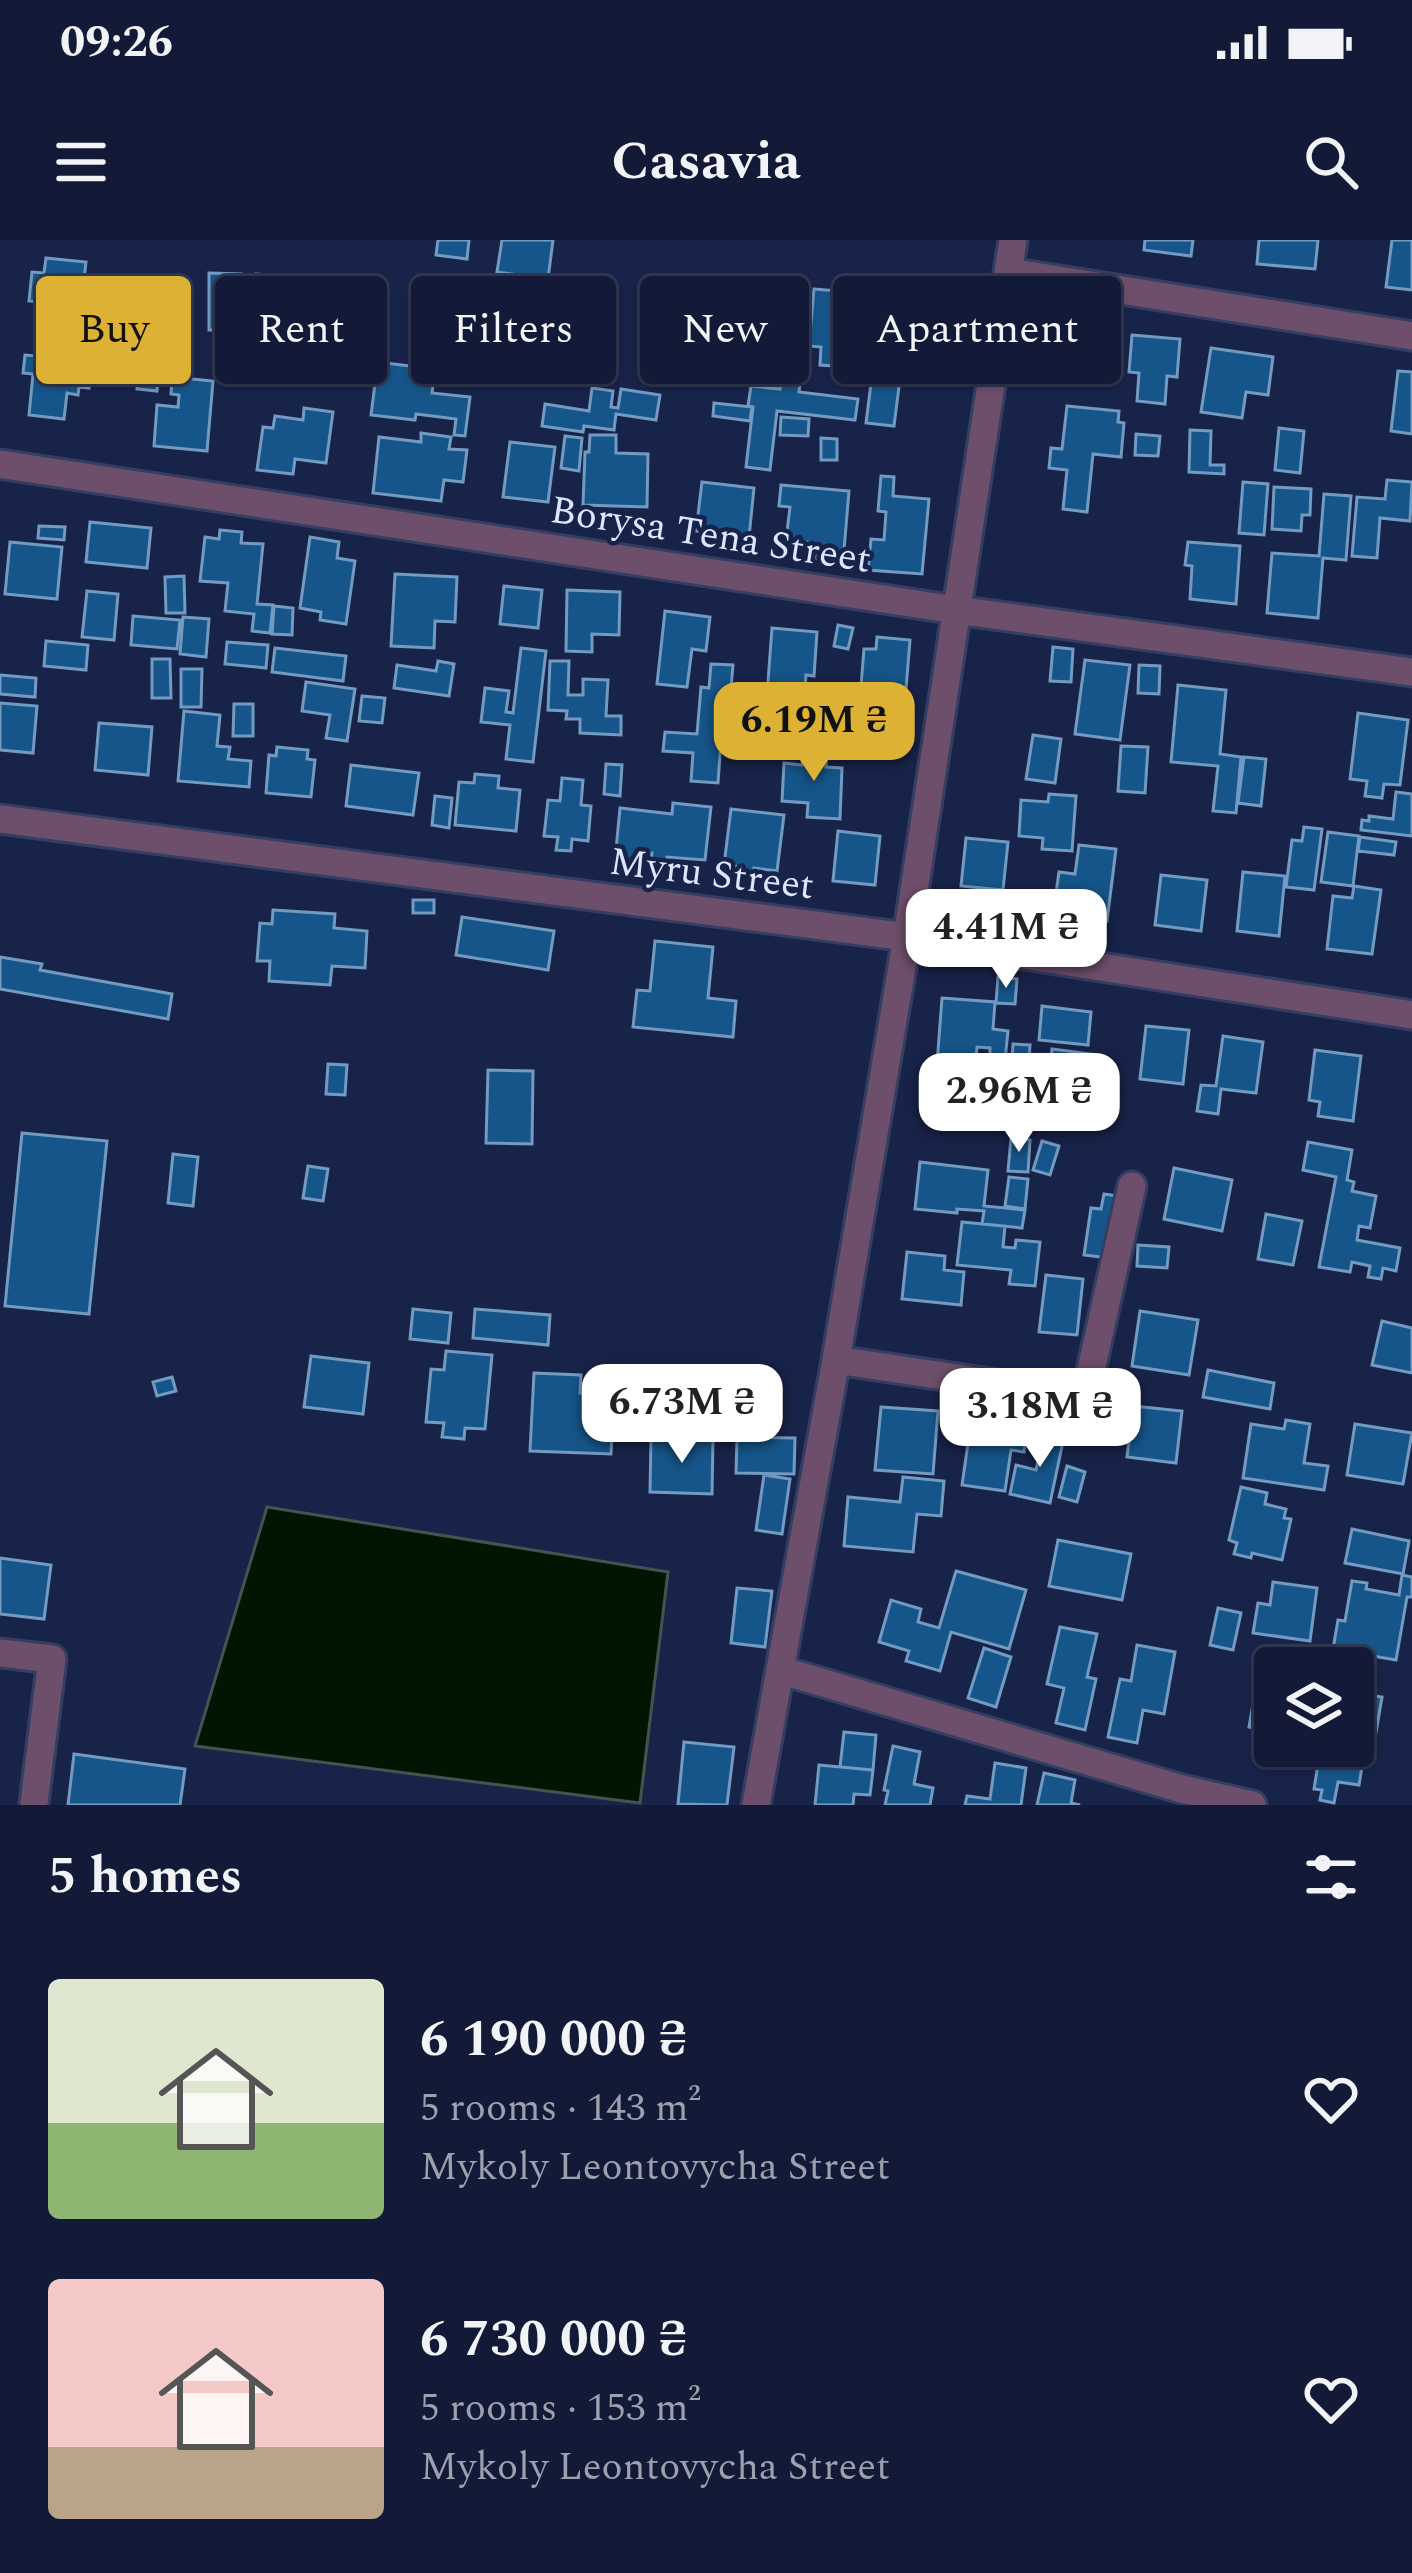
<!DOCTYPE html>
<meta charset="utf-8">
<style>
:root{--surface:#121a37;--page:#1b233f;--text:#f1f3f6;--muted:#9ca1ad;--line:#313852;--accent:#ddb133}
body{margin:0;font-family:Spectral,serif;background:var(--page);color:var(--text);height:100vh;display:flex;flex-direction:column;font-size:45px;white-space:nowrap}
*{box-sizing:border-box;margin:0}
p{font-size:39px;color:var(--muted)}
.icon{flex:none;width:66px;height:66px;fill:none;stroke:currentColor;stroke-width:2;stroke-linecap:round;stroke-linejoin:round}
.map{position:relative;height:1565px;overflow:hidden}
.side{display:flex;flex-direction:column;background:var(--surface);flex:1}
.side>*{flex:none}
.guide{position:absolute;left:36px;top:36px;width:1341px;height:108px;display:flex;gap:24px}
.tools{position:absolute;left:1254px;top:1407px;display:grid;gap:24px}
.tools a{display:grid;place-items:center;width:120px;height:120px;border-radius:12px;background:var(--surface);box-shadow:0 3px 9px #0004,0 0 0 3px var(--line);font-size:60px}
.price{position:absolute;translate:-50% -102px;padding:0 27px;border-radius:24px;background:#fff;color:#222;font-size:39px;line-height:78px;filter:drop-shadow(0 3px 6px #0008)}
.price::after{content:'';position:absolute;left:50%;top:72px;width:36px;height:27px;margin-left:-18px;background:inherit;clip-path:polygon(0 0,100% 0,50% 100%)}
.price.current{background:var(--accent);color:#111}
ul{padding:0;list-style:none}
li{display:flex;align-items:center;gap:36px;height:300px;padding:0 48px}
li span{display:grid;place-items:center;flex:none;width:336px;height:240px;border-radius:12px;color:#555}
li>.icon{margin-inline-start:auto}
span .icon{width:144px;height:144px;fill:#fffc;stroke-width:1}
li b{font-size:51px}
h2{display:flex;justify-content:space-between;align-items:center;height:144px;padding:0 48px;font-size:51px}
.pill{padding:0 42px;border-radius:12px;background:var(--surface);box-shadow:0 3px 9px #0004,0 0 0 3px var(--line);font-size:42px;line-height:108px}
.pill.current{background:var(--accent);color:#111}
.status{display:flex;justify-content:space-between;align-items:center;height:84px;padding:0 60px;background:var(--surface);direction:ltr}
.status svg{height:33px;fill:currentColor}
header{display:flex;justify-content:space-between;align-items:center;height:156px;padding:0 48px;background:var(--surface);font-size:54px;font-weight:700}
.map>svg:first-child{display:block}
.water{fill:#001603;stroke:#42544f;stroke-width:3}
.building{fill:#165589;stroke:#739ac1;stroke-width:3}
.lines{fill:none;stroke-linecap:round;stroke-linejoin:round}
.minor-casing{stroke:#333e62;stroke-width:33}
.minor{stroke:#6e4f6b;stroke-width:27}
.labels{text-anchor:middle;stroke-width:9;stroke-linejoin:round;paint-order:stroke}
.street-label{font-size:39px;fill:#dce6ff;stroke:#182349}
</style>
<div class="status"><b>09:26</b><svg viewBox="0 0 49 12"><path d="M0 12V9h3v3zM5 12V6h3v6zM10 12V3h3v9zM15 12V0h3v12zM26 1h20v11H26zM47 4h2v5h-2z"/></svg></div>
<header><svg class="icon" aria-label="menu" viewBox="0 0 24 24"><path d="M4 6h16M4 12h16M4 18h16"/></svg>Casavia<svg class="icon" aria-label="search" viewBox="0 0 24 24"><circle cx="10" cy="10" r="6"/><path d="M15 15l6 6"/></svg></header>
<div class="map">
<svg width="1412" height="1565" viewBox="0 0 1412 1565">
<rect width="100%" height="100%" fill="#182349"/>
<path class="water" d="M267 1267 668 1332 640 1563 195 1506Z"/>
<path class="building" d="M438 0H469L467 19 436 15Z
M502 0H553L548 39 497 32Z
M1145 0H1193L1191 16 1144 10Z
M1259 0H1318L1315 29 1257 24Z
M1392 0H1412V50L1386 47Z
M46 18 86 22 81 66 29 61 32 32 44 33Z
M209 33 241 34V90H209Z
M256 34 303 38 301 60H308L305 97 263 94 265 72 253 70Z
M886 37 906 39 904 66 884 65Z
M814 49 875 54 870 112 848 110 847 127 820 125 821 107 809 106Z
M123 59 144 62 136 142 114 139 117 110 91 108 94 73 121 76Z
M944 62 958 64 956 86 967 87 963 130 937 127Z
M1041 82 1091 87 1087 133 1036 128Z
M167 90H181L182 113H168Z
M1132 95 1180 99 1177 137 1167 136 1165 164 1137 161 1139 133 1129 132Z
M308 103 360 108 358 136 306 131Z
M38 107 85 112 83 131 91 132 89 148 79 147 78 155 67 153 64 179 29 175 33 134 23 133 25 115 37 116Z
M784 108 804 110 799 152 858 159 855 180 777 171 770 230 746 227 753 167 748 166 751 146 780 149Z
M1211 108 1273 117 1268 155 1246 152 1242 178 1201 172Z
M141 112 160 114 157 151 137 149Z
M875 112 903 115 894 186 866 183Z
M369 121 435 129 432 153 470 157 465 196 454 195 456 179 416 174 415 180 371 175 375 144 366 143Z
M1398 131 1412 132V194L1391 191Z
M172 137 213 141 207 211 154 206 157 165 178 167 179 155 171 154Z
M592 148 613 151 611 167 618 168 621 149 660 155 656 180 616 174 614 190 584 186 583 192 542 186 545 164 589 171Z
M714 163 752 167 750 181 713 176Z
M1067 166 1119 171 1118 182 1124 183 1121 217 1093 214 1087 272 1063 269 1067 230 1049 228 1051 208 1062 209Z
M304 168 333 172 326 223 295 219 293 234 257 230 263 187 273 188 275 176 303 180Z
M781 177 809 179 808 196 780 195Z
M1279 188 1304 191 1300 233 1275 230Z
M1190 190 1211 191 1210 225H1224V234L1189 232Z
M421 193 451 197 449 209 467 210 463 242 444 240 441 261 373 253 379 197 421 202Z
M1136 194 1160 196 1158 216 1135 215Z
M590 195H616V213L648 214 647 267 583 265 585 212H589Z
M565 196 582 198 579 231 561 228Z
M821 198 837 199V220H821Z
M510 202 555 207 548 262 503 257Z
M881 236 894 237 893 256 929 259 922 334 868 330 871 299 884 300 886 272 878 271Z
M1387 240 1412 242 1410 281 1380 278 1377 318 1352 316 1357 257 1385 259Z
M702 242 754 248 749 297 696 291Z
M1243 242 1268 244 1264 295 1239 293Z
M781 245 849 251 843 322 815 319 816 303 786 300 790 267 779 266Z
M1274 247 1311 249 1310 275H1302L1301 291 1272 289Z
M1324 254 1351 256 1346 320 1323 318 1318 378 1267 373 1272 313 1319 316Z
M90 282 151 288 147 328 86 322Z
M39 286 65 287 64 300 38 298Z
M220 290 242 292 241 303 263 304 257 364 273 365 270 393 252 391 254 374 225 371 228 343 200 341 205 297 219 299Z
M310 297 339 302 337 318 355 321 346 384 320 380 321 372 300 368Z
M10 302 62 307 57 359 5 354Z
M1188 302 1240 306 1236 364 1190 359 1192 326 1185 325Z
M395 334 457 337 455 382 435 381 434 408 391 406Z
M184 336 185 373H166L165 337Z
M504 346 542 350 538 388 500 384Z
M567 350 620 352 619 395 592 394V412L566 411Z
M87 351 118 354 114 400 82 397Z
M274 366 293 368 292 395 272 394Z
M665 371 710 377 706 411 692 409 687 447 657 444Z
M133 376 180 380 177 409 131 405Z
M183 377 209 379 206 417 180 414Z
M838 385 853 388 848 409 834 406Z
M772 388 817 392 814 436 806 435 804 458 767 455Z
M877 397 910 400 906 449 861 446 864 409H876Z
M46 401 88 405 86 430 44 426Z
M227 402 268 405 266 428 225 424Z
M1053 407 1073 409 1071 442 1050 441Z
M275 408 346 416 343 441 272 432Z
M521 408 546 411 533 522 506 519 510 485 481 482 485 448 509 451 506 472 513 473Z
M152 419H170L171 458H152Z
M1085 420 1130 425 1120 500 1075 494Z
M438 421 454 424 449 456 394 448 397 425 436 431Z
M550 421H569L568 455H583V439L608 440 606 476H621V495L580 493V479H566L567 471 548 470Z
M711 424 733 425 730 460 755 465 754 481 761 482 760 495 751 493V502L721 500 718 543 691 541 693 513 663 511 665 492 697 494 701 447 709 448Z
M1139 425 1160 426 1159 454 1138 453Z
M181 429H202L201 467H181Z
M0 435 36 438 35 457 0 454Z
M306 442 355 449 347 501 326 498 330 475 302 471Z
M1178 445 1226 450 1220 514 1241 517 1236 573 1213 571 1218 526 1171 522Z
M362 456 385 458 382 483 359 481Z
M0 463 37 466 33 513 0 510Z
M234 464H253V496H233Z
M823 465 846 467 843 502 819 500Z
M184 471 220 475 217 506 230 507 228 519 251 521 249 547 178 541Z
M795 471 817 474 814 499 792 496Z
M1358 473 1408 480 1400 545 1384 544 1382 558 1365 556 1367 541 1350 539Z
M99 483 152 487 148 535 95 530Z
M1033 495 1061 499 1055 543 1026 539Z
M803 506 827 507 826 527 842 528 840 579 807 577 808 563 782 561 784 523 802 525Z
M1121 506 1148 507 1145 553 1118 551Z
M277 507 308 510 307 519 315 520 311 557 266 553 269 515 276 516Z
M1244 517 1266 519 1261 566 1238 563Z
M606 524 622 525 620 556 604 554Z
M351 525 419 533 413 575 346 566Z
M475 534 499 536 498 548 520 550 516 591 455 585 459 542 474 543Z
M562 538 583 540 581 565 591 566 588 601 572 599 571 611 556 610 558 597 544 596 548 560 560 561Z
M1396 552 1412 554V596L1361 590 1362 580 1369 581V576L1393 579Z
M1049 554 1076 556 1072 611 1042 609 1043 598 1019 596 1021 560 1048 562Z
M435 556 452 558 449 588 432 585Z
M673 563 711 567 705 620 667 617V622L651 621 652 613 641 612 640 623 615 620 620 568 672 574Z
M731 569 784 575 777 631 754 628 753 638 742 636 743 627 724 625Z
M1304 587 1322 589 1314 650 1286 647 1292 600 1302 601Z
M838 591 880 596 875 645 833 641Z
M1328 592 1359 596 1353 646 1321 642Z
M1360 597 1396 602 1394 615 1358 611Z
M966 598 1008 602 1003 650 961 646Z
M1079 605 1116 609 1107 681 1053 674 1059 632 1075 634Z
M1243 632 1285 636 1279 696 1237 691Z
M1161 635 1207 640 1201 691 1155 685Z
M1354 646 1381 650 1372 714 1327 709 1333 656 1352 658Z
M413 660H434V673H413Z
M273 670 335 674 334 688 367 691 365 728 332 726 330 745 269 741 270 721H257L260 683 272 684Z
M462 677 554 691 548 730 456 715Z
M655 701 713 707 708 758 736 761 733 797 633 787 637 750 650 751Z
M0 717 42 724 40 730 172 754 168 779 0 749Z
M998 737 1017 739 1015 764 996 763Z
M942 758 995 762 993 789 1008 791 1005 820 990 818V808L977 807 975 827 937 824Z
M1042 766 1091 772 1088 805 1039 800Z
M1146 786 1189 790 1183 844 1140 839Z
M1223 796 1263 802 1256 853 1221 849 1218 874 1197 871 1201 845 1216 846Z
M1013 804 1030 805 1028 835 1036 836 1033 875 1006 874V878L991 877 990 887 957 885 959 857 981 858 983 830 1011 833Z
M1052 809 1091 814 1085 867 1046 863Z
M1315 810 1361 816 1353 881 1318 876 1320 862 1309 860Z
M328 824 347 825 345 855 326 854Z
M488 830 533 831 532 904 486 903Z
M22 893 107 901 89 1074 5 1066Z
M1011 898 1030 900 1028 932 1008 931Z
M1042 901 1059 906 1050 935 1033 930Z
M1308 902 1352 910 1347 940 1354 942 1352 951 1376 956 1370 988 1359 986 1357 1000 1400 1008 1396 1031 1383 1028 1381 1039 1368 1037 1370 1026 1352 1022 1350 1032 1319 1027 1336 937 1303 930Z
M173 914 198 917 193 966 168 963Z
M920 922 988 930 984 966 1025 970 1022 988 982 984 984 971 957 969V973L915 969Z
M308 926 328 929 323 961 303 958Z
M1174 928 1232 940 1222 991 1164 979Z
M1009 937 1028 939 1025 969 1005 966Z
M1104 954 1118 956 1109 1018 1084 1015 1091 968 1101 969Z
M1266 974 1302 981 1293 1025 1258 1019Z
M962 982 1005 986 1003 1007 1015 1008 1016 1000 1040 1002 1035 1046 1009 1044 1011 1030 957 1025Z
M1138 1005 1169 1007 1167 1028 1137 1026Z
M907 1012 945 1016 944 1030 964 1032 961 1065 902 1059Z
M1046 1035 1083 1039 1077 1095 1039 1092Z
M413 1069 451 1073 448 1103 410 1099Z
M475 1069 550 1075 548 1105 473 1098Z
M1140 1071 1198 1080 1189 1135 1132 1126Z
M1382 1081 1412 1088V1133L1372 1125Z
M446 1111 492 1115 485 1189 465 1188 464 1199 442 1197 444 1183 426 1182 431 1129 444 1130Z
M311 1116 369 1123 363 1174 304 1167Z
M1208 1130 1274 1143 1270 1169 1203 1157Z
M534 1133 581 1135 580 1153 614 1154 611 1214 530 1211Z
M172 1137 176 1151 157 1156 153 1142Z
M1133 1166 1182 1171 1176 1223 1127 1217Z
M881 1167 938 1171 933 1234 875 1230Z
M973 1169 1017 1176 1014 1193 1026 1195 1024 1212 1011 1210 1005 1251 962 1245Z
M1286 1180 1310 1184 1304 1223 1328 1226 1324 1250 1243 1238 1251 1184 1284 1189Z
M1355 1184 1412 1193 1403 1244 1347 1235Z
M1045 1187 1065 1192 1050 1263 1010 1254 1016 1225 1036 1230Z
M737 1197 795 1198 794 1234 736 1233Z
M651 1198 713 1199 712 1254 650 1252Z
M1067 1226 1085 1232 1077 1262 1059 1257Z
M764 1235 790 1239 782 1294 756 1290Z
M903 1237 944 1241 941 1276 917 1274 913 1312 844 1306 848 1257 900 1262Z
M1241 1247 1267 1253 1265 1264 1286 1269 1284 1278 1291 1279 1282 1320 1252 1313 1251 1318 1234 1314 1237 1303 1229 1300Z
M1352 1289 1409 1301 1403 1334 1345 1323Z
M1058 1300 1131 1314 1122 1360 1049 1346Z
M0 1318 51 1325 44 1379 0 1374Z
M956 1331 1026 1350 1009 1409 951 1392 940 1431 906 1421 909 1411 879 1402 891 1360 921 1369 918 1382 939 1388Z
M1402 1335 1412 1337V1357H1407L1396 1420 1333 1409 1338 1380 1345 1381 1352 1341 1367 1343 1366 1349 1399 1355Z
M1273 1342 1317 1348 1310 1401 1253 1393 1258 1363 1270 1365Z
M737 1348 772 1351 765 1407 731 1403Z
M1218 1368 1241 1373 1233 1410 1210 1405Z
M1060 1387 1097 1394 1087 1437 1096 1439 1085 1490 1056 1483 1064 1448 1047 1444Z
M1137 1405 1175 1412 1164 1474 1143 1470 1137 1503 1108 1497 1120 1439 1131 1441Z
M984 1408 1011 1417 996 1467 968 1458Z
M1259 1429 1275 1432V1506H1292L1289 1528 1259 1523 1265 1490 1249 1487Z
M1353 1453 1382 1457 1373 1510 1365 1509 1359 1545 1338 1542 1334 1563 1320 1560 1322 1550 1314 1549 1321 1506H1353Z
M844 1492 876 1495 873 1530 840 1527Z
M684 1502 734 1507 727 1565 678 1564Z
M893 1506 920 1512 914 1544 933 1548 930 1565H885L888 1551 884 1550Z
M74 1514 185 1529 180 1565H68Z
M995 1523 1026 1528 1021 1565H965L967 1556 990 1559Z
M819 1525 873 1530 870 1555 854 1554 853 1565H815Z
M1044 1533 1075 1540 1071 1563 1080 1565H1037Z"/>
<g class="lines">
<g class="minor-casing">
<path id="minor" d="M1013 0 907 697 836 1120 780 1430 1182 1549 1252 1565
M1008 32 1412 96
M0 224 956 370 1412 432
M0 579 907 697 1412 775
M836 1120 1085 1157 1132 946
M0 1413 52 1419 34 1563
M756 1565 780 1430"/>
</g>
<use href="#minor" class="minor"/>
</g>
<g class="labels">
<g class="street-label">
<text transform="translate(711 293) rotate(9)" y="14">Borysa Tena Street</text>
<text transform="translate(712 632) rotate(7)" y="14">Myru Street</text>
</g>
</g>
</svg>
<div class="tools">
<a><svg class="icon" aria-label="layers" viewBox="0 0 24 24"><path d="M12 4l9 5-9 5-9-5zM3 14l9 5 9-5"/></svg></a>
</div>
<b class="price current" style="left:814px;top:544px">6.19M ₴</b>
<b class="price" style="left:1006px;top:751px">4.41M ₴</b>
<b class="price" style="left:1019px;top:915px">2.96M ₴</b>
<b class="price" style="left:682px;top:1226px">6.73M ₴</b>
<b class="price" style="left:1040px;top:1230px">3.18M ₴</b>
<div class="guide">
<a class="pill current">Buy</a>
<a class="pill">Rent</a>
<a class="pill">Filters</a>
<a class="pill">New</a>
<a class="pill">Apartment</a>
</div>
</div>
<section class="side">
<h2>5 homes<svg class="icon" aria-label="filters" viewBox="0 0 24 24"><path d="M4 7h16M4 17h16"/><circle cx="9" cy="7" r="2"/><circle cx="15" cy="17" r="2"/></svg></h2>
<ul>
<li><span style="background:linear-gradient(#dfe7d0 60%,#8fb573 0)"><svg class="icon" aria-label="home" viewBox="0 0 24 24"><path d="M3 11l9-7 9 7M6 9v11h12V9"/></svg></span><div><b>6 190 000 ₴</b><p>5 rooms · 143 m²</p><p>Mykoly Leontovycha Street</p></div><svg class="icon" aria-label="heart" viewBox="0 0 24 24"><path d="M12 20l-8-8c-3-5 5-10 8-4 3-6 11-1 8 4z"/></svg></li>
<li><span style="background:linear-gradient(#f6c9c9 70%,#b9a48a 0)"><svg class="icon" aria-label="home" viewBox="0 0 24 24"><path d="M3 11l9-7 9 7M6 9v11h12V9"/></svg></span><div><b>6 730 000 ₴</b><p>5 rooms · 153 m²</p><p>Mykoly Leontovycha Street</p></div><svg class="icon" aria-label="heart" viewBox="0 0 24 24"><path d="M12 20l-8-8c-3-5 5-10 8-4 3-6 11-1 8 4z"/></svg></li>
</ul>
</section>
